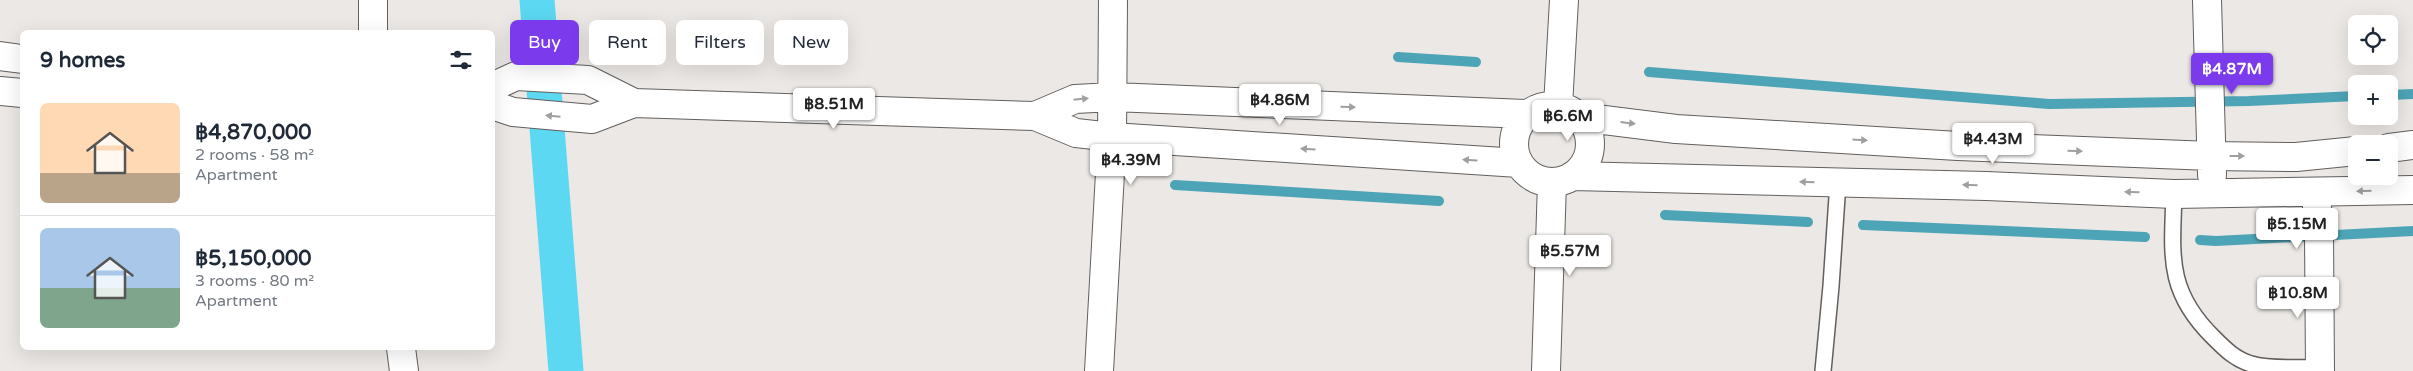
<!DOCTYPE html>
<meta charset="utf-8">
<style>
:root{--surface:#fff;--page:#f6f6f7;--text:#1f2937;--muted:#747a83;--line:#e0e1e3;--accent:#7c3aed}
body{margin:0;font-family:"Varela Round",sans-serif;background:var(--page);color:var(--text);height:100vh;display:flex;flex-direction:column;font-size:19px;white-space:nowrap}
*{box-sizing:border-box;margin:0}
p{font-size:16px;color:var(--muted)}
.icon{flex:none;width:28px;height:28px;fill:none;stroke:currentColor;stroke-width:2;stroke-linecap:round;stroke-linejoin:round}
.map{position:relative;flex:1;overflow:hidden}
.panel{position:absolute;left:20px;top:30px;width:475px;height:320px;display:flex;flex-direction:column;background:var(--surface);border-radius:8px;box-shadow:0 5px 20px #0002}
.panel>*{flex:none}
.hud{position:absolute;left:510px;top:20px;width:475px;height:45px;display:flex;gap:10px}
.controls{position:absolute;left:2348px;top:15px;display:grid;gap:10px}
.controls a{display:grid;place-items:center;width:50px;height:50px;border-radius:8px;background:var(--surface);box-shadow:0 5px 20px #0002;font-size:25px}
.price{position:absolute;translate:-50% -42px;padding:0 11px;border-radius:5px;background:#fff;color:#222;font-size:16px;line-height:32px;filter:drop-shadow(0 1px 2px #0008)}
.price::after{content:'';position:absolute;left:50%;top:30px;width:15px;height:11px;margin-left:-8px;background:inherit;clip-path:polygon(0 0,100% 0,50% 100%)}
.price.active{background:var(--accent);color:#fff}
ul{padding:0;list-style:none}
li{display:flex;align-items:center;gap:15px;height:125px;padding:0 20px}
li+li{border-top:1px solid var(--line)}
li span{display:grid;place-items:center;flex:none;width:140px;height:100px;border-radius:8px;color:#555}
li>.icon{margin-inline-start:auto}
span .icon{width:60px;height:60px;fill:#fffc;stroke-width:1}
li b{font-size:21px}
h2{display:flex;justify-content:space-between;align-items:center;height:60px;padding:0 20px;font-size:21px}
.chip{padding:0 18px;border-radius:8px;background:var(--surface);box-shadow:0 5px 20px #0002;font-size:18px;line-height:45px}
.chip.active{background:var(--accent);color:#fff}
.map>svg:first-child{display:block}
.lines{fill:none;stroke-linecap:round;stroke-linejoin:round}
.stream{stroke:#4da4b6;stroke-width:10}
.canal{stroke:#5cd8f3;stroke-width:35}
.lane-casing{stroke:#625f5d;stroke-width:18}
.street-casing{stroke:#625f5d;stroke-width:30}
.lane{stroke:#fff;stroke-width:15}
.street{stroke:#fff;stroke-width:28}
.oneway{fill:#a09f9f}
</style>
<div class="map">
<svg width="2413" height="371" viewBox="0 0 2413 371">
<rect width="100%" height="100%" fill="#ebe8e5"/>
<g class="lines">
<path class="stream" d="M1398 57 1476 62
M1649 72 2049 104 2249 101 2356 96
M2389 95 2413 94
M1175 185 1439 201
M1665 215 1808 222
M1863 225 2145 237
M2200 240 2216 241 2413 231"/>
<path class="canal" d="M537 0 566 371"/>
<g class="lane-casing">
<path id="lane" d="M2174 194C2172 256 2166 291 2214 338 2226 350 2235 359 2251 364 2272 370 2298 367 2320 368
M1823 371 1831 286 1838 182"/>
</g>
<g class="street-casing">
<path id="street" d="M373 0V32
M2207 0 2212 175
M0 56 22 59
M492 87 516 76 588 80 634 103
M0 91 22 93
M492 105 513 112 592 119 634 103 1035 116 1076 133 1112 137 1519 163
M1558 106 1564 0
M1514 144a38 38 0 1 1 76 0a38 38 0 1 1-76 0Z
M1035 116 1075 99 1113 97 1528 114
M1580 117 1676 129 1958 146 2211 156 2296 157 2356 151
M2389 148 2413 145
M1572 176 1986 186 2174 194 2413 190
M2316 193 2319 235 2320 371
M401 348 404 371
M1099 371 1112 137 1113 0
M1546 371 1552 182"/>
</g>
<use href="#lane" class="lane"/>
<use href="#street" class="street"/>
</g>
<defs><path id="oneway-solid" d="M-6-.8H1V-3.2L6.5 0L1 3.2V.8H-6Z" transform="scale(1.25)"/></defs>
<g class="oneway">
<use href="#oneway-solid" transform="translate(1081 99) rotate(-6)"/>
<use href="#oneway-solid" transform="translate(1348 107) rotate(2)"/>
<use href="#oneway-solid" transform="translate(553 116) rotate(-175)"/>
<use href="#oneway-solid" transform="translate(1628 123) rotate(7)"/>
<use href="#oneway-solid" transform="translate(1860 140) rotate(3)"/>
<use href="#oneway-solid" transform="translate(1308 149) rotate(-176)"/>
<use href="#oneway-solid" transform="translate(2075 151) rotate(2)"/>
<use href="#oneway-solid" transform="translate(2237 156)"/>
<use href="#oneway-solid" transform="translate(1470 160) rotate(-176)"/>
<use href="#oneway-solid" transform="translate(1807 182) rotate(-179)"/>
<use href="#oneway-solid" transform="translate(1970 185) rotate(-179)"/>
<use href="#oneway-solid" transform="translate(2364 191) rotate(178)"/>
<use href="#oneway-solid" transform="translate(2132 192) rotate(-178)"/>
</g>
</svg>
<div class="controls">
<a><svg class="icon" aria-label="locate" viewBox="0 0 24 24"><circle cx="12" cy="12" r="6"/><path d="M12 2v4M12 18v4M2 12h4M18 12h4"/></svg></a>
<a>+</a>
<a>−</a>
</div>
<b class="price active" style="left:2232px;top:95px">฿4.87M</b>
<b class="price" style="left:1280px;top:126px">฿4.86M</b>
<b class="price" style="left:834px;top:130px">฿8.51M</b>
<b class="price" style="left:1568px;top:142px">฿6.6M</b>
<b class="price" style="left:1993px;top:165px">฿4.43M</b>
<b class="price" style="left:1131px;top:186px">฿4.39M</b>
<b class="price" style="left:2297px;top:250px">฿5.15M</b>
<b class="price" style="left:1570px;top:277px">฿5.57M</b>
<b class="price" style="left:2298px;top:319px">฿10.8M</b>
<div class="hud">
<a class="chip active">Buy</a>
<a class="chip">Rent</a>
<a class="chip">Filters</a>
<a class="chip">New</a>
</div>
<section class="panel">
<h2>9 homes<svg class="icon" aria-label="filters" viewBox="0 0 24 24"><path d="M4 7h16M4 17h16"/><circle cx="9" cy="7" r="2"/><circle cx="15" cy="17" r="2"/></svg></h2>
<ul>
<li><span style="background:linear-gradient(#ffd9b3 70%,#b9a48a 0)"><svg class="icon" aria-label="home" viewBox="0 0 24 24"><path d="M3 11l9-7 9 7M6 9v11h12V9"/></svg></span><div><b>฿4,870,000</b><p>2 rooms · 58 m²</p><p>Apartment</p></div></li>
<li><span style="background:linear-gradient(#a9c7e8 60%,#7fa58c 0)"><svg class="icon" aria-label="home" viewBox="0 0 24 24"><path d="M3 11l9-7 9 7M6 9v11h12V9"/></svg></span><div><b>฿5,150,000</b><p>3 rooms · 80 m²</p><p>Apartment</p></div></li>
</ul>
</section>
</div>
